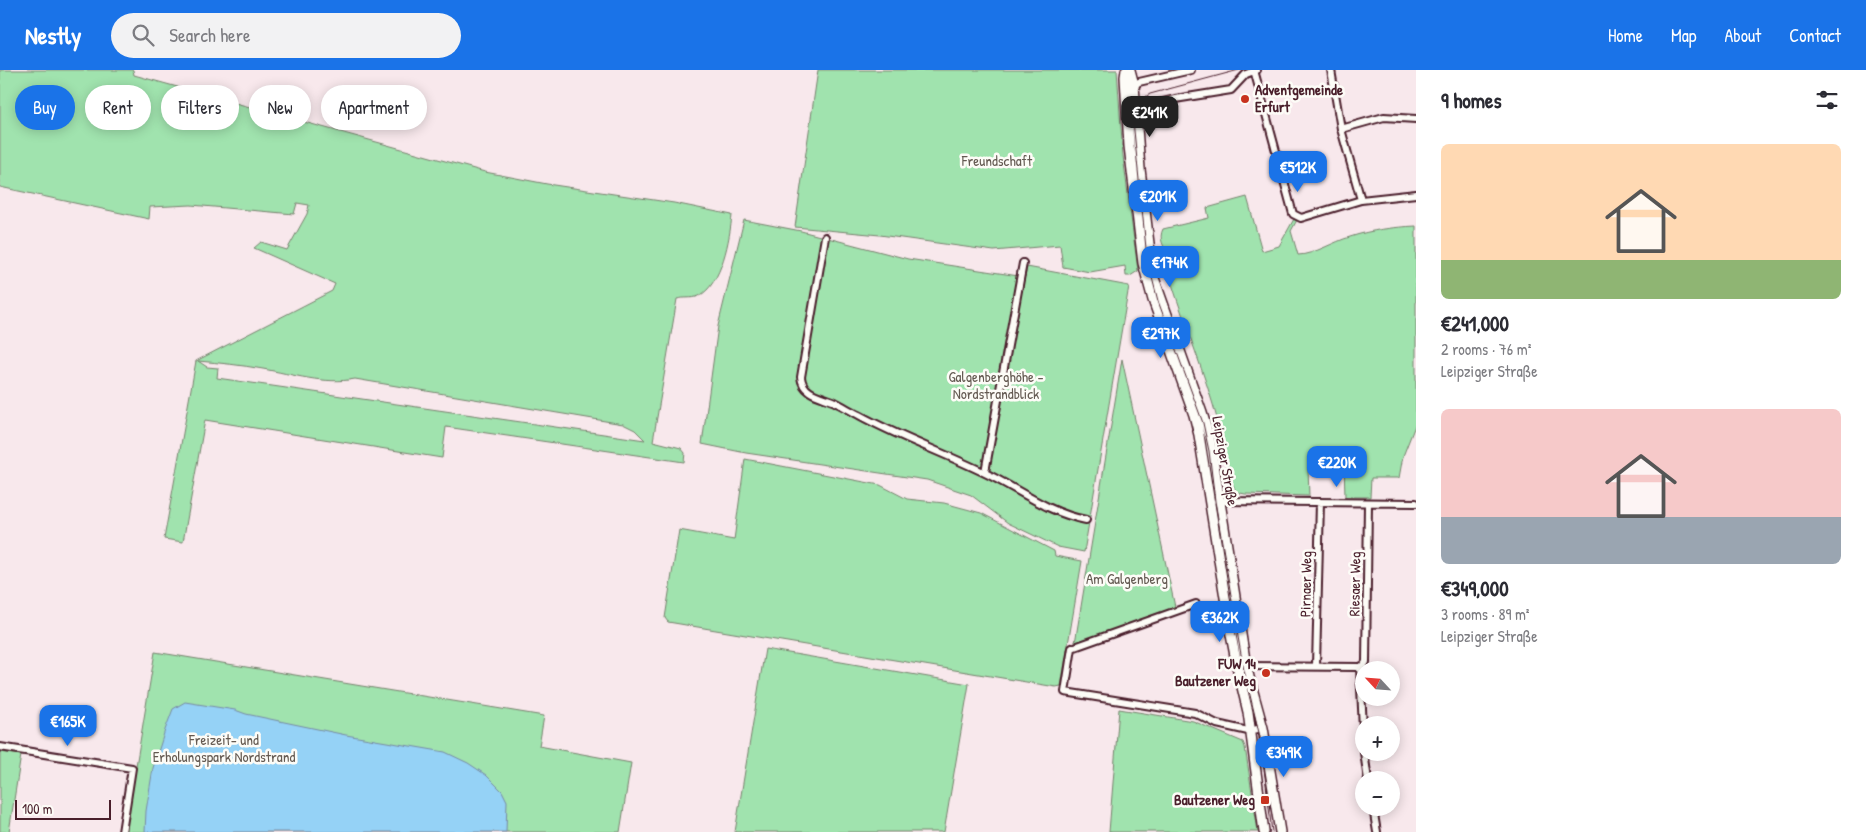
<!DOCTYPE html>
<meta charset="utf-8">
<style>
:root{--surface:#fff;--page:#f2f2f3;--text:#2b2b33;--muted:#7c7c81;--accent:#1a73e8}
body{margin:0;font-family:"Patrick Hand",sans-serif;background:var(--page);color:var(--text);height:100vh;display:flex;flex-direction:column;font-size:19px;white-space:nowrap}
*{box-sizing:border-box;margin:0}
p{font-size:16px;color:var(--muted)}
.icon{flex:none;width:28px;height:28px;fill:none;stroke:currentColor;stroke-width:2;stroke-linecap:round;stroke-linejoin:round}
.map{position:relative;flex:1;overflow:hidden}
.drawer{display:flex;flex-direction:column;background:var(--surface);width:450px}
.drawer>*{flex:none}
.guide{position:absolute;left:15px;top:15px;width:475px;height:45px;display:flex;gap:10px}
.needle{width:32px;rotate:296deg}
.controls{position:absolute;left:1355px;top:591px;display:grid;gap:10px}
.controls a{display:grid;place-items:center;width:45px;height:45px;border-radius:50%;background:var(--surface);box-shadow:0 2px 12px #0003;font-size:25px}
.scale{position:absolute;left:15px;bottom:12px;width:96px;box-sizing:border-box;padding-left:5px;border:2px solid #4a1f2b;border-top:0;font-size:14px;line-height:18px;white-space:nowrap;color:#4a1f2b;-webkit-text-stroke:4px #fdfcf7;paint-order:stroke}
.price{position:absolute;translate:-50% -42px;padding:0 11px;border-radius:10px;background:var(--accent);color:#fff;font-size:16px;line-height:32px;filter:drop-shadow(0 1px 2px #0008)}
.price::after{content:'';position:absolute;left:50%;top:30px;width:15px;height:11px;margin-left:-8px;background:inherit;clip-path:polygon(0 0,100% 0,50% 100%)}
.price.active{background:#222;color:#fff}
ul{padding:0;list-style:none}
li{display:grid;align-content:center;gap:10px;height:265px;padding:0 25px}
li span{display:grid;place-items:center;height:155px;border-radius:8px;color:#555}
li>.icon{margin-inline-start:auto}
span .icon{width:90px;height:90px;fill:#fffc;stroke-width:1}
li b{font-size:21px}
h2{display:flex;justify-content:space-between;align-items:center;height:60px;padding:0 25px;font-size:21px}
.pill{padding:0 18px;border-radius:22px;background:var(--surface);box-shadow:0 2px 12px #0003;font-size:18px;line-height:45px}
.pill.active{background:var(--accent);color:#fff}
header{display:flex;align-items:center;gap:30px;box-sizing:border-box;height:70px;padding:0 25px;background:var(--accent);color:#fff}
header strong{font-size:24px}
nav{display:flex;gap:28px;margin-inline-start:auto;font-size:18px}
.search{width:350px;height:45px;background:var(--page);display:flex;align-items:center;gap:12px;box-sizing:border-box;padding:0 18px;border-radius:28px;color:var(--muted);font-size:19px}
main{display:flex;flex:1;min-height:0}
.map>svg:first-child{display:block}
.green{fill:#a0e3ae;stroke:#75816c;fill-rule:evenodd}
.water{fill:#95d2f6;stroke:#778aa5}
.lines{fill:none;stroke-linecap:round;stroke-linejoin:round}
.minor-casing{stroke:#4a1f2b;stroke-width:10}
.secondary-casing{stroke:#4a1f2b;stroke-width:12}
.minor{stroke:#fdfcf7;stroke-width:6}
.secondary{stroke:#fdfcf7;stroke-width:9}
.tram{stroke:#4a1f2b;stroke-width:1}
.poi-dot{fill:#c8321e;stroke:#fdfcf7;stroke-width:2}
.labels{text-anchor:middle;stroke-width:5;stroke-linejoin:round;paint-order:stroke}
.poi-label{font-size:15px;font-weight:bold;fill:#4a1f2b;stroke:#fdfcf7;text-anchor:end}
.park-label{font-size:15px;fill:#645a52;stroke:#fdfcf7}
.street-label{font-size:15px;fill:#4a1f2b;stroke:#fdfcf7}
</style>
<header>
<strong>Nestly</strong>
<div class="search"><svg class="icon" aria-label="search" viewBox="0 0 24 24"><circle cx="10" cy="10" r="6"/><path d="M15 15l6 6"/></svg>Search here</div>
<nav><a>Home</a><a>Map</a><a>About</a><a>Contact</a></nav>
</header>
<main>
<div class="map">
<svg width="1416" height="762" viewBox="0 0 1416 762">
<rect width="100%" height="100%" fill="#f8e8ec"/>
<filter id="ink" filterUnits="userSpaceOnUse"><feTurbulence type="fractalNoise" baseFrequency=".02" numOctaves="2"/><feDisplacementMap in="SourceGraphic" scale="10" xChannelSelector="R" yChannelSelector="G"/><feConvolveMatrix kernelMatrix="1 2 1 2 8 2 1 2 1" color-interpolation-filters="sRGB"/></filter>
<g filter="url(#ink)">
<path class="green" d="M0 0H133L134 5 485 102 547 114 674 133 732 145C730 168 722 214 699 226 692 229 684 227 677 229L653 371 681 378 685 383 684 392 446 357 442 388 205 350 183 472 164 469 196 291 332 221 335 214 254 178 261 172 287 180 307 144 309 135 297 133 294 144 191 135 150 137 149 149 0 117ZM198 291C220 293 241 295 263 299 292 304 325 315 355 309L623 354 635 360 645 370 217 308 218 298 207 297Z
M818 0H1117L1123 86 1138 201 1130 206H1126L1125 196 1090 202 1063 197 1060 175 994 181 880 165 795 157Z
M1247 127 1262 181 1279 176 1294 149 1297 150 1291 161 1298 185C1313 185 1335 171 1350 167 1371 160 1394 157 1416 156V353L1403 386 1399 408H1371L1370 427H1345L1344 392 1308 398 1309 426 1245 424 1236 422C1225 400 1225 376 1218 352 1205 304 1186 258 1171 211L1169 194 1176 187 1169 186C1164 177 1158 169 1163 159L1209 148 1207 138Z
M744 150 801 161 908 189 1025 207 1027 197 1129 216 1084 482 1058 477 1008 453 971 425 927 410 746 383 702 374 718 256Z
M1122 289 1175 537 1075 573Z
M745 389 880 415 907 429 944 433 981 443 1054 481 1055 486 1082 491 1061 616 1056 617 668 552 665 548 679 460 734 470Z
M765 579 969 614 944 762H735Z
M155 582 544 646 539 676 631 693 620 762H125Z
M1119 639 1193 651 1243 672 1245 677 1258 762H1109Z
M0 682 21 685 9 762H0Z"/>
<path class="water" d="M185 632 235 640 246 644 346 665 445 682 468 693 486 705 502 721 507 731 506 762H145L146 741 153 698 165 660 173 639Z"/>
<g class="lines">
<g class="minor-casing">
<path id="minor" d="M1254 0 1293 144 1301 148 1361 130 1416 124
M1331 0 1341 59 1361 130
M1133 17 1139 12 1191 0
M1132 36 1136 38 1175 29 1231 20 1246 4 1257 0
M1341 59 1384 47 1416 49
M825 167 801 307C803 325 822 326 835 332 843 336 851 341 859 345 899 367 942 382 983 402 1017 418 1048 443 1086 450
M985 402 1023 193
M1217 431 1416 433
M1196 534 1072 578 1065 622 1195 643 1217 654 1248 661 1263 658
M1244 596 1360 597 1364 595 1366 592 1368 433
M1316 596 1320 432
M1360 597 1364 679
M0 677 132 698 122 762
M1364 682 1368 710
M1373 738 1377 762"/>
</g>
<g class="secondary-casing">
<path id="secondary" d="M1126 0 1125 7 1129 76 1143 193 1153 230 1194 345 1199 365 1231 565 1237 596 1248 642 1264 762
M1130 0 1134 15 1140 99 1151 190 1154 208 1202 343 1210 369 1246 596 1263 658 1280 762"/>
</g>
<use href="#minor" class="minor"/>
<use href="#secondary" class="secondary"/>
<path class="tram" d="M1239 0 1150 24C1139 30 1134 39 1133 51L1147 188 1158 231 1203 353 1209 381 1215 431 1243 596 1260 667 1272 762"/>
</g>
</g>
<g class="poi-dot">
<circle cx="1245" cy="29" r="5"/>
<circle cx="1266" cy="603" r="5"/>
<rect x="1260" y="725" width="10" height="10" rx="2.5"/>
</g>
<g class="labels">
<g class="poi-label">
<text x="1255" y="25" text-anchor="start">Adventgemeinde<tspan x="1255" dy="17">Erfurt</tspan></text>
<text x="1256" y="599">FUW 14<tspan x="1256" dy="17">Bautzener Weg</tspan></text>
<text x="1255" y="735">Bautzener Weg</text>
</g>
<g class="park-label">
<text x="997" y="96">Freundschaft</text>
<text x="996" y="312">Galgenberghöhe -<tspan x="996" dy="17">Nordstrandblick</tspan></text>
<text x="1127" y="514">Am Galgenberg</text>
<text x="224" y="675">Freizeit- und<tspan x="224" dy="17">Erholungspark Nordstrand</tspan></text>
</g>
<g class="street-label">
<text transform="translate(1225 391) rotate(80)" y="5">Leipziger Straße</text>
<text transform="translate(1306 514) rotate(-89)" y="5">Pirnaer Weg</text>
<text transform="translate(1355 514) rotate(-89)" y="5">Riesaer Weg</text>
</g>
</g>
</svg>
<div class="controls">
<a><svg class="needle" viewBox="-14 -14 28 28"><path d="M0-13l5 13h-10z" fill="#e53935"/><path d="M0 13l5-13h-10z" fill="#7c7c81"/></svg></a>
<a>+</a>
<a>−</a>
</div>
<div class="scale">100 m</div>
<b class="price active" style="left:1150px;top:68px">€241K</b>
<b class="price" style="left:1298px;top:123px">€512K</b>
<b class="price" style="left:1158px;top:152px">€201K</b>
<b class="price" style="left:1170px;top:218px">€174K</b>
<b class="price" style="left:1161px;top:289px">€297K</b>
<b class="price" style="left:1337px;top:418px">€220K</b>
<b class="price" style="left:1220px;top:573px">€362K</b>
<b class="price" style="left:68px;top:677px">€165K</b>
<b class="price" style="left:1284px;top:708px">€349K</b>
<div class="guide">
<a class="pill active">Buy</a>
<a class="pill">Rent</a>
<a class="pill">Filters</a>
<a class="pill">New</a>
<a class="pill">Apartment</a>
</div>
</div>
<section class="drawer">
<h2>9 homes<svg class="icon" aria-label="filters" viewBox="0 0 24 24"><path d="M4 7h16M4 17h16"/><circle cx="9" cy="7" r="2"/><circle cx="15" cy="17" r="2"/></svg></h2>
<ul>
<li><span style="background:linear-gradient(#ffd9b3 75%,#8fb573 0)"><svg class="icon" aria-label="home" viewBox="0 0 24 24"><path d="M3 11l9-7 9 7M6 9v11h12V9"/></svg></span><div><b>€241,000</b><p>2 rooms · 76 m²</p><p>Leipziger Straße</p></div></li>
<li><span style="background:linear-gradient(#f6c9c9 70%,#9aa5b1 0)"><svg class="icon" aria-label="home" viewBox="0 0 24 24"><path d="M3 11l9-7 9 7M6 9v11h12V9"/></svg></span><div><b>€349,000</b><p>3 rooms · 89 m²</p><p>Leipziger Straße</p></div></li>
</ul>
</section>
</main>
